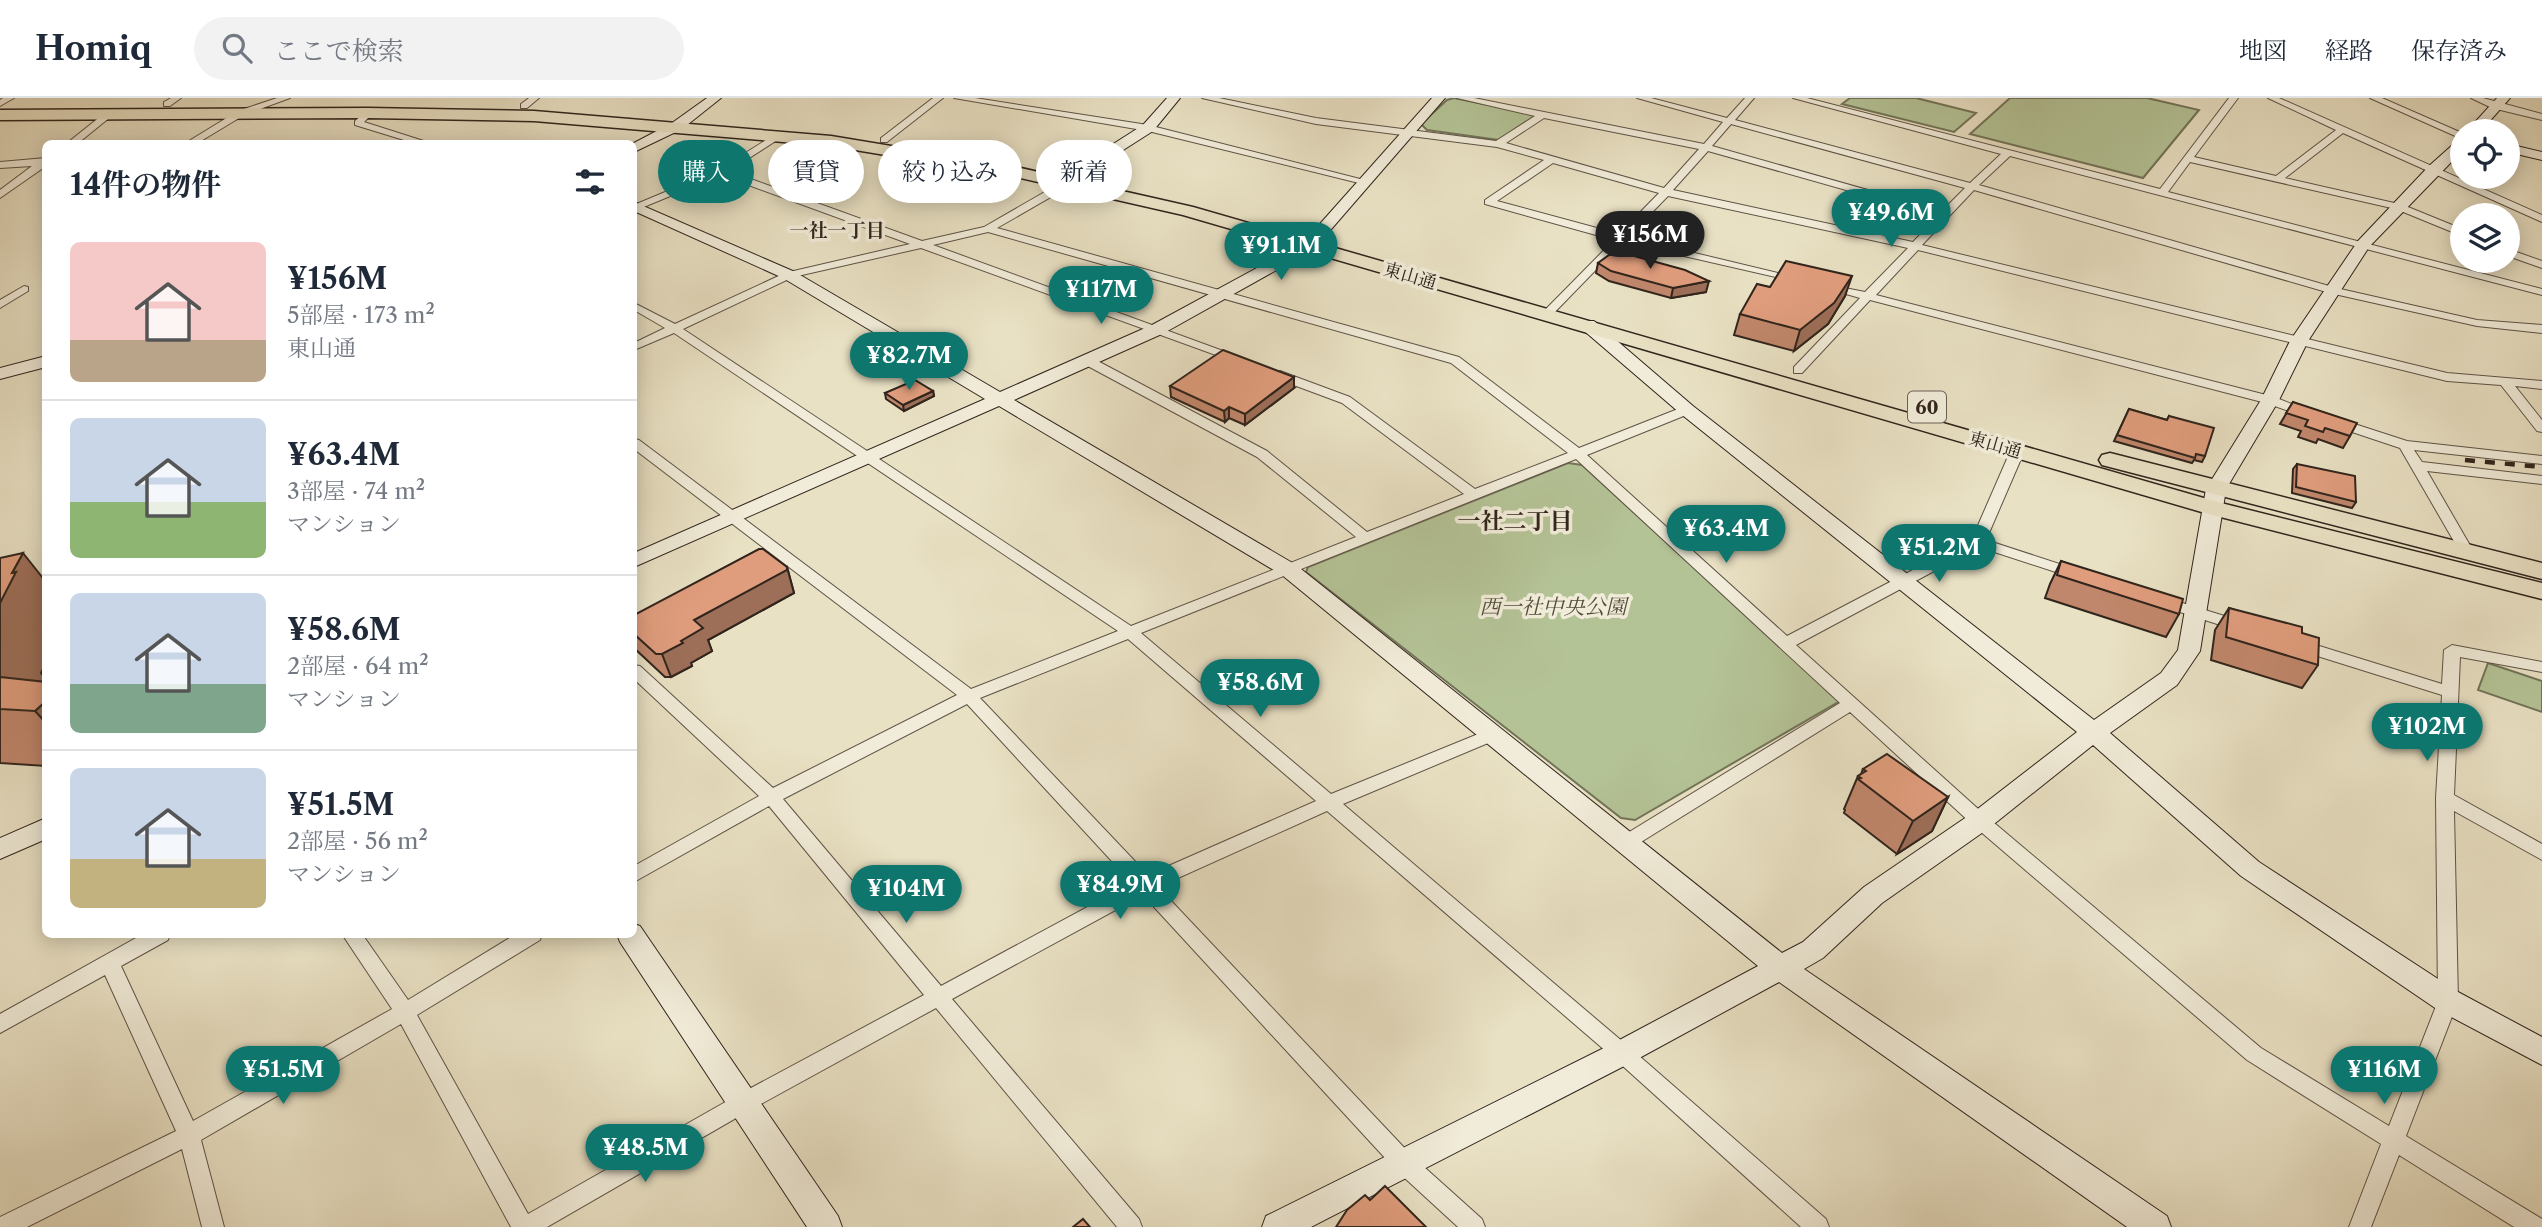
<!DOCTYPE html>
<html lang="ja">
<meta charset="utf-8">
<style>
:root{--surface:#fff;--page:#f2f2f3;--text:#1f2937;--muted:#747a83;--line:#e0e1e3;--accent:#0f766e}
body{margin:0;font-family:"Libre Caslon Text","Noto Serif JP",serif;background:var(--page);color:var(--text);height:100vh;display:flex;flex-direction:column;font-size:26px;white-space:nowrap}
*{box-sizing:border-box;margin:0}
p{font-size:23px;color:var(--muted)}
.icon{flex:none;width:38px;height:38px;fill:none;stroke:currentColor;stroke-width:2;stroke-linecap:round;stroke-linejoin:round}
.map{position:relative;flex:1;overflow:hidden}
.drawer{position:absolute;left:42px;top:42px;width:595px;height:798px;display:flex;flex-direction:column;background:var(--surface);border-radius:10px;box-shadow:0 4px 18px #0003}
.drawer>*{flex:none}
.top-card{position:absolute;left:658px;top:42px;width:665px;height:63px;display:flex;gap:14px}
.tools{position:absolute;left:2450px;top:21px;display:grid;gap:14px}
.tools a{display:grid;place-items:center;width:70px;height:70px;border-radius:50%;background:var(--surface);box-shadow:0 4px 18px #0003;font-size:35px}
.price{position:absolute;translate:-50% -60px;padding:0 16px;border-radius:24px;background:var(--accent);color:#fff;font-size:23px;line-height:46px;filter:drop-shadow(0 2px 4px #0008)}
.price::after{content:'';position:absolute;left:50%;top:42px;width:21px;height:16px;margin-left:-10px;background:inherit;clip-path:polygon(0 0,100% 0,50% 100%)}
.price.active{background:#222;color:#fff}
ul{padding:0;list-style:none}
li{display:flex;align-items:center;gap:21px;height:175px;padding:0 28px}
li+li{border-top:2px solid var(--line)}
li span{display:grid;place-items:center;flex:none;width:196px;height:140px;border-radius:10px;color:#555}
li>.icon{margin-inline-start:auto}
span .icon{width:84px;height:84px;fill:#fffc;stroke-width:1}
li b{font-size:30px}
h2{display:flex;justify-content:space-between;align-items:center;height:84px;padding:0 28px;font-size:30px}
.pill{padding:0 24px;border-radius:32px;background:var(--surface);box-shadow:0 4px 18px #0003;font-size:24px;line-height:63px}
.pill.active{background:var(--accent);color:#fff}
header{display:flex;align-items:center;gap:42px;box-sizing:border-box;height:98px;padding:0 35px;background:var(--surface);border-bottom:2px solid var(--line)}
header strong{font-size:33px}
nav{display:flex;gap:38px;margin-inline-start:auto;font-size:24px}
.search{width:490px;height:63px;background:var(--page);display:flex;align-items:center;gap:18px;box-sizing:border-box;padding:0 24px;border-radius:38px;color:var(--muted);font-size:26px}
.map>svg:first-child{display:block}
.green{fill:#b4c396;stroke:#727459;stroke-width:2}
.lines{fill:none;stroke-linecap:round;stroke-linejoin:round}
.street-casing{stroke:#5e5346;stroke-width:2}
.secondary-casing{stroke:#30241c;stroke-width:2}
.primary-casing{stroke:#30241c;stroke-width:3}
.street{fill:#f1ecd9;fill-rule:evenodd}
.secondary{fill:#f1ecd9;fill-rule:evenodd}
.primary{fill:#e9e1c4;fill-rule:evenodd}
.rail{stroke:#30241c;stroke-width:4.5;stroke-dasharray:10 10;stroke-linecap:butt}
.wall{fill:#c1876c;stroke:#30241c;stroke-width:2}
.shaded-wall{fill:#9d6e58;stroke:#30241c;stroke-width:2}
.building{fill:#e09d7d;stroke:#30241c;stroke-width:2}
.labels{text-anchor:middle;stroke-width:7;stroke-linejoin:round;paint-order:stroke}
.far-street-label{font-size:18px;fill:#30241c;stroke:#f1ecd9}
.far-neighbourhood-label{font-size:19px;font-weight:bold;fill:#30241c;stroke:#f1ecd9}
.shield{fill:#f1ecd9;stroke:#6a6055;stroke-width:2}
.shield-label{font-size:19px;font-weight:bold;fill:#30241c}
.park-label{font-size:21px;font-style:italic;fill:#514c3a;stroke:#f1ecd9}
.neighbourhood-label{font-size:23px;font-weight:bold;fill:#30241c;stroke:#f1ecd9}
</style>
<header>
<strong>Homiq</strong>
<div class="search"><svg class="icon" aria-label="search" viewBox="0 0 24 24"><circle cx="10" cy="10" r="6"/><path d="M15 15l6 6"/></svg>ここで検索</div>
<nav><a>地図</a><a>経路</a><a>保存済み</a></nav>
</header>
<div class="map">
<svg width="2542" height="1129" viewBox="0 0 2542 1129">
<rect width="100%" height="100%" fill="#e9e1c4"/>
<filter id="stains"><feTurbulence type="fractalNoise" baseFrequency=".00286" numOctaves="4"/><feColorMatrix values="0 0 0 0 .2 0 0 0 0 .09 0 0 0 0 .02 0 0 0 .5 -.17"/></filter>
<radialGradient id="worn" r=".72"><stop offset=".6" stop-color="#630" stop-opacity="0"/><stop offset="1" stop-color="#630" stop-opacity=".3"/></radialGradient>
<path class="green" d="M1454 0 1534 16 1535 18 1499 42 1427 32 1421 26 1447 2Z
M1850 0H1916L1976 15 1954 34 1842 6Z
M2010 0H2147L2199 12 2143 80 1970 36Z
M1568 365 1582 367 1840 603 1635 722 1621 720 1306 474 1308 469Z
M2488 565 2542 583V614L2478 592Z"/>
<g class="lines">
<g class="street-casing">
<path id="street" d="M3 0H14L0 8V2Z
M171 0H181L170 8H164V4Z
M277 0H290L244 17 196 46H184L238 13Z
M529 0H539L527 10H521V6Z
M933 0H943L887 44H881V40Z
M954 0H975L1148 27 1368 83 1363 86 1148 33Z
M1202 0H1219L1316 20 1496 43 1535 18 1457 0H1474L1704 46 1723 24 1637 0H1651L1727 20 1745 0H1754L1735 22 1970 85 2001 56 1793 0H1807L2160 91 2229 0H2238L2194 59 2276 78 2336 32 2268 0H2279L2542 117V124L2343 35 2285 80 2403 107 2462 131V138L2396 111 2190 64 2168 94 2542 191V197L2010 58 1979 87 2336 190 2477 222 2542 227V235L2477 228 2330 195 1974 92 1922 147 2447 275 2542 283V291L2515 288 2542 322V334L2537 333 2501 287 2447 283 1918 152 1876 197 2274 299 2317 316 2316 319H2306L2266 305 1870 202 1802 275H1794V269L1860 200 1825 190V186L1865 194 1908 150 1668 98 1628 139 1803 181 1797 184 1623 144 1551 218H1543V214L1614 142 1485 106V102L1544 62 1497 49 1316 26ZM1544 20 1699 51 1664 90 1506 45ZM1731 26 1965 90 1942 113 1712 48ZM1708 53 1938 118 1913 144 1673 92ZM1553 65 1659 95 1619 136 1497 103Z
M2370 0H2382L2462 35V41Z
M2471 0H2483L2542 16V22L2492 10Z
M368 12 373 15 364 24 433 46H417L355 27V23Z
M106 14 114 16 77 46H66Z
M779 34 782 35V39L729 73 922 143 984 129 1062 84H1070V88L997 130 1459 259 1579 350 1683 309H1691V315L1587 357 1787 538 1972 441 2010 354 2012 351H2022L2024 354 1986 442 2084 474 2086 477 2084 480H2074L1979 449 1796 547 1986 718 2261 950 2389 1028 2438 903 2436 700 2442 597 2295 551 2292 547 2300 542 2442 586 2444 552 2452 547 2542 564V574L2460 559 2454 697 2542 746V762L2454 713 2458 903 2406 1038 2542 1121V1129H2514L2399 1057 2371 1129H2349L2381 1046 2247 962 1974 728 1850 614 1633 749 1627 751 1621 749 1618 744 1621 739 1840 605 1576 361 1141 535 1331 696 1488 632H1500L1502 636 1500 640 1343 706 1629 949 1826 1121 1829 1129H1801L1615 961 1327 713 1158 789 1413 1059 1482 1121 1485 1129H1458L1397 1073 1143 797 952 901 1139 1121 1142 1129H1117L936 910 750 1012 547 1129H511L401 926 201 1042 224 1129H202L182 1051 27 1129H0V1119L176 1033 105 877 0 935V916L143 836H170L168 842 121 868 193 1023 392 911 342 836H362L408 902 516 836H542L540 842 417 917 528 1116 736 998 924 897 769 708 634 784V768L759 698 634 581V567L640 568 773 690 957 597 634 351V341L639 342 971 591 1118 533 674 235 634 252V245L665 230 634 212V205L675 226 785 175 910 146 721 77 634 113V107L718 72ZM988 134 1451 265 1568 355 1475 391 1350 299 1280 273H1272V279L1342 305 1464 396 1367 434 1267 353 1092 260H1084V266L1257 359 1356 439 1131 528 683 231 793 179 921 150 1235 264 1239 265 1245 261 933 147ZM1128 541 1316 703 1148 777 980 600ZM967 606 1132 785 941 888 783 701Z
M46 60V68L0 100V92L32 68 0 70V64Z
M2508 151 2542 163V170L2508 158Z
M24 188 28 189V193L0 210V202Z
M2336 320 2407 343 2542 358V366L2414 352 2422 364 2542 378V386L2427 373 2475 456 2468 461 2463 459 2400 350 2331 327V321Z
M2160 498 2247 525 2250 529 2242 534 2155 506 2152 503 2155 500Z"/>
</g>
<g class="secondary-casing">
<path id="secondary" d="M707 0H721L682 31 634 54 632 46 672 25Z
M1167 0H1180L1153 33 1084 77H1074V71L1143 27Z
M1432 0H1445L1314 151 1164 235 1014 302 1296 467 1782 855 1803 844 1864 789 1971 716 2077 634 1681 316 1582 231 1580 227 1582 223H1594L1693 308 2094 622 2161 575 2178 552 2206 391 2261 302 2290 243 2358 143 2429 68 2457 43 2462 42V53L2369 149 2308 243 2279 302 2226 391 2200 553 2177 587 2110 635 2259 764 2458 894 2542 939V967L2438 912 2241 778 2093 647 1989 730 1882 805 1823 860 1804 871 2167 1118 2171 1129H2127L1779 884 1632 964 1311 1129H1262L1266 1118 1612 946 1758 868 1282 477 999 308 634 469V455L985 301 783 180 634 113V104L795 174 1000 294 1152 227 1303 145Z
M2497 0H2510L2481 33H2467Z
M2508 46 2542 54V62L2508 54Z
M46 258V269L0 281V270Z
M46 720V741L0 761V740Z
M634 826 640 828 838 1118 842 1129H807L620 844 617 836H634Z"/>
</g>
<g class="primary-casing">
<path id="primary" d="M368 10 534 13 831 38 1012 68 1193 109 2221 405 2542 485V501L2205 415 1183 117 1012 78 831 48 534 23 368 20 0 22V12Z
M2110 355 2542 465V481L2102 367 2099 362 2102 357Z"/>
</g>
<use href="#street" class="street"/>
<use href="#secondary" class="secondary"/>
<use href="#primary" class="primary"/>
<path class="rail" d="M2465 362 2542 369"/>
</g>
<path class="wall" d="M1598 165 1706 194 1671 200 1609 183 1596 175Z
M1770 189 1845 198 1828 226 1794 253 1734 237 1740 216Z
M1170 288 1294 290 1245 327 1229 320 1225 324 1171 299Z
M933 293 934 298 904 313 886 301 885 295Z
M2293 304 2350 338 2343 350 2318 341 2316 345 2298 339 2301 333 2280 326Z
M2129 311 2167 322 2169 318 2205 358 2202 364 2194 362 2192 365 2114 343Z
M2297 366 2356 404 2352 410 2292 395 2293 371Z
M0 460 41 575 45 580 43 584H46V668L0 665Z
M2061 463 2179 516 2166 539 2045 500 2050 486Z
M787 469 794 495 708 542 712 553 691 565 692 568 671 579H665L634 550V517Z
M2229 510 2302 535 2318 567 2302 590 2211 562 2215 532Z
M1863 671 1948 699 1932 733 1897 756 1844 715 1845 712 1844 711 1858 678 1861 676Z"/>
<path class="shaded-wall" d="M1852 178 1845 198 1828 226 1794 253 1800 232Z
M1709 183 1706 194 1671 200 1673 190Z
M1294 279V290L1245 327V316Z
M933 293 934 298 904 313 903 307Z
M1229 309V320L1225 324 1224 313Z
M23 455 46 484V566L41 575 45 580 32 607 0 602V505L12 475Z
M787 469 794 495 708 542 712 553 691 565 692 568 671 579 662 556 681 543 694 522Z
M46 603V625L35 613Z
M1948 699 1932 733 1897 756 1913 723Z"/>
<path class="building" d="M1627 156 1685 172 1709 183 1673 190 1611 173 1598 165 1609 157Z
M1786 163 1852 178 1834 205 1800 232 1740 216 1757 186 1770 189Z
M1223 252 1294 279 1245 316 1229 309 1224 313 1170 288Z
M915 282 933 293 903 307 885 295Z
M2293 304 2357 325 2350 338 2325 330 2323 334 2305 328 2308 322 2286 315Z
M2129 311 2167 322 2169 318 2214 330 2205 358 2196 356 2195 360 2117 337Z
M2297 366 2355 378 2356 404 2296 389Z
M759 451H763L787 469V472L694 522 703 530 681 543 683 545 662 556H656L634 536V517Z
M23 455 12 475 16 474 0 505V460Z
M2061 463 2183 501 2179 516 2057 477Z
M2229 510 2302 529V535L2319 540 2318 567 2226 539Z
M0 579 46 584V603L35 613 0 611Z
M1887 656 1948 699 1913 723 1858 681 1861 680 1858 678 1866 673 1863 671Z
M1385 1088 1426 1129H1336L1347 1112 1365 1097 1370 1102Z
M1083 1121 1090 1129H1073Z"/>
<g class="labels">
<g class="far-street-label">
<text transform="translate(1410 178) rotate(16)" y="6">東山通</text>
<text transform="translate(1995 347) rotate(16)" y="6">東山通</text>
</g>
<g class="far-neighbourhood-label">
<text x="837" y="139">一社一丁目</text>
</g>
<rect class="shield" x="1908" y="293.5" width="38" height="31" rx="5"/>
<g class="shield-label">
<text x="1927" y="316">60</text>
</g>
<g class="park-label">
<text x="1553" y="516">西一社中央公園</text>
</g>
<g class="neighbourhood-label">
<text x="1515" y="431">一社二丁目</text>
</g>
</g>
<rect width="100%" height="100%" filter="url(#stains)"/>
<rect width="100%" height="100%" fill="url(#worn)"/>
</svg>
<div class="tools">
<a><svg class="icon" aria-label="locate" viewBox="0 0 24 24"><circle cx="12" cy="12" r="6"/><path d="M12 2v4M12 18v4M2 12h4M18 12h4"/></svg></a>
<a><svg class="icon" aria-label="layers" viewBox="0 0 24 24"><path d="M12 4l9 5-9 5-9-5zM3 14l9 5 9-5"/></svg></a>
</div>
<b class="price" style="left:1891px;top:151px">¥49.6M</b>
<b class="price active" style="left:1650px;top:173px">¥156M</b>
<b class="price" style="left:1281px;top:184px">¥91.1M</b>
<b class="price" style="left:1101px;top:228px">¥117M</b>
<b class="price" style="left:909px;top:294px">¥82.7M</b>
<b class="price" style="left:1726px;top:467px">¥63.4M</b>
<b class="price" style="left:1939px;top:486px">¥51.2M</b>
<b class="price" style="left:1260px;top:621px">¥58.6M</b>
<b class="price" style="left:2427px;top:665px">¥102M</b>
<b class="price" style="left:1120px;top:823px">¥84.9M</b>
<b class="price" style="left:906px;top:827px">¥104M</b>
<b class="price" style="left:283px;top:1008px">¥51.5M</b>
<b class="price" style="left:2384px;top:1008px">¥116M</b>
<b class="price" style="left:645px;top:1086px">¥48.5M</b>
<div class="top-card">
<a class="pill active">購入</a>
<a class="pill">賃貸</a>
<a class="pill">絞り込み</a>
<a class="pill">新着</a>
</div>
<section class="drawer">
<h2>14件の物件<svg class="icon" aria-label="filters" viewBox="0 0 24 24"><path d="M4 7h16M4 17h16"/><circle cx="9" cy="7" r="2"/><circle cx="15" cy="17" r="2"/></svg></h2>
<ul>
<li><span style="background:linear-gradient(#f6c9c9 70%,#b9a48a 0)"><svg class="icon" aria-label="home" viewBox="0 0 24 24"><path d="M3 11l9-7 9 7M6 9v11h12V9"/></svg></span><div><b>¥156M</b><p>5部屋 · 173 m²</p><p>東山通</p></div></li>
<li><span style="background:linear-gradient(#c9d6e8 60%,#8fb573 0)"><svg class="icon" aria-label="home" viewBox="0 0 24 24"><path d="M3 11l9-7 9 7M6 9v11h12V9"/></svg></span><div><b>¥63.4M</b><p>3部屋 · 74 m²</p><p>マンション</p></div></li>
<li><span style="background:linear-gradient(#c9d6e8 65%,#7fa58c 0)"><svg class="icon" aria-label="home" viewBox="0 0 24 24"><path d="M3 11l9-7 9 7M6 9v11h12V9"/></svg></span><div><b>¥58.6M</b><p>2部屋 · 64 m²</p><p>マンション</p></div></li>
<li><span style="background:linear-gradient(#c9d6e8 65%,#c2b280 0)"><svg class="icon" aria-label="home" viewBox="0 0 24 24"><path d="M3 11l9-7 9 7M6 9v11h12V9"/></svg></span><div><b>¥51.5M</b><p>2部屋 · 56 m²</p><p>マンション</p></div></li>
</ul>
</section>
</div>
